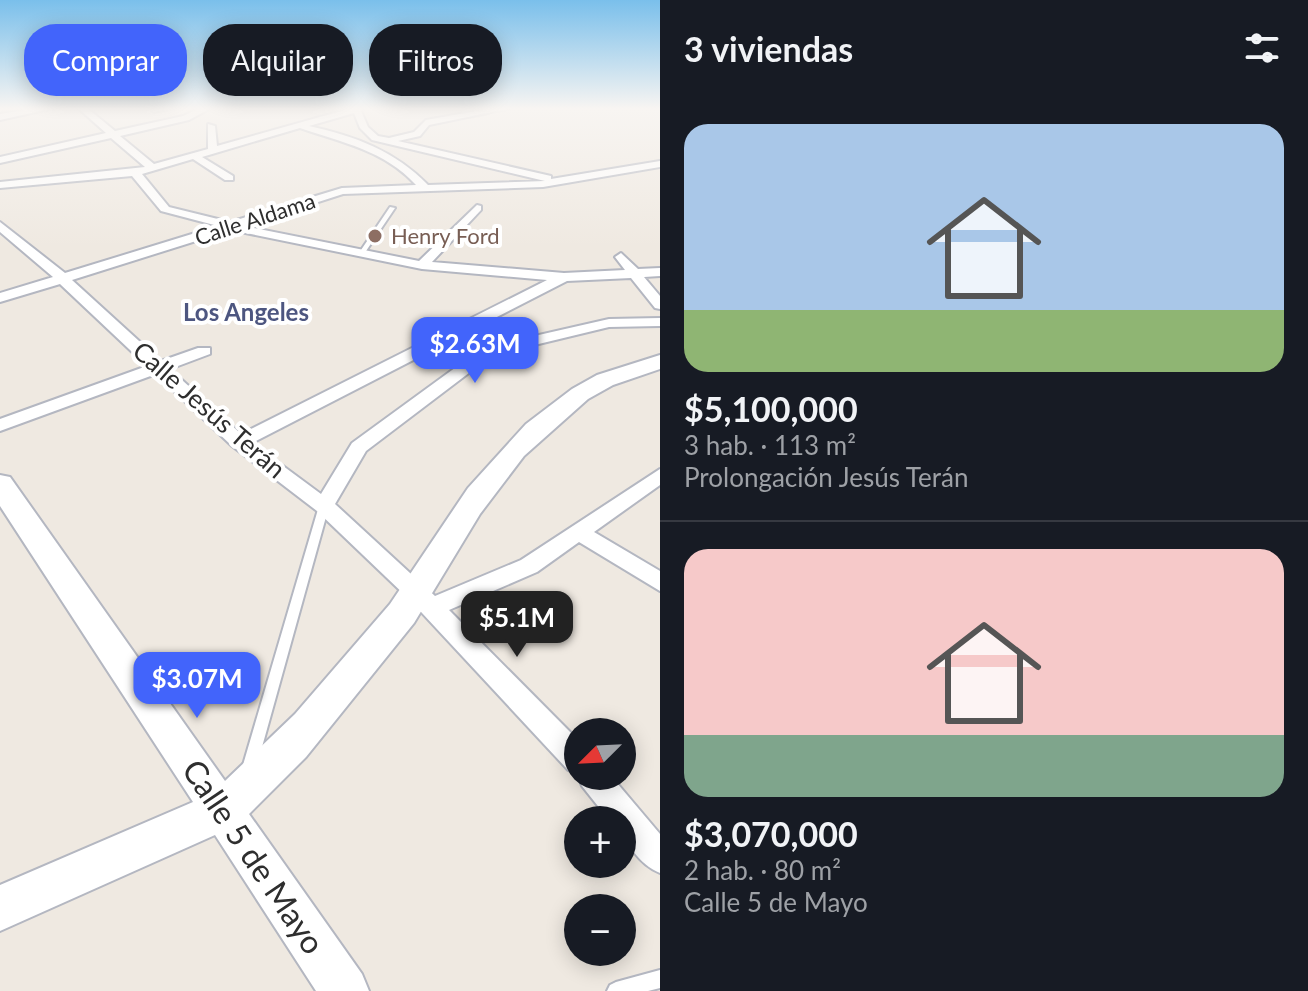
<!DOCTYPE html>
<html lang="es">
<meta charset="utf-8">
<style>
:root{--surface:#171b24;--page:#242831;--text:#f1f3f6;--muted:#9ea1a6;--line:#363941;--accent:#4264fb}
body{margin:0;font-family:Lato,sans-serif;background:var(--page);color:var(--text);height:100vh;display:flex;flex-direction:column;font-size:30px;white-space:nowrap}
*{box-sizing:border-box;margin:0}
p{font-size:26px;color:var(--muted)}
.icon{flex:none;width:44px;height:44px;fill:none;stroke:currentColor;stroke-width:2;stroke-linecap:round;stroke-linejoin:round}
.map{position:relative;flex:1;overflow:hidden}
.side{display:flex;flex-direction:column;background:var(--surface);width:648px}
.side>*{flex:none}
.guide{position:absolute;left:24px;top:24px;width:516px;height:72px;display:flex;gap:16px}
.needle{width:52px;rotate:246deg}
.fabs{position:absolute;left:564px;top:718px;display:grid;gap:16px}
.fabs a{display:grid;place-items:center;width:72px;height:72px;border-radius:50%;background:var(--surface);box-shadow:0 4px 20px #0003;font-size:40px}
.price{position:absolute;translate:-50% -68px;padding:0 18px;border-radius:16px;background:var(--accent);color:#fff;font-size:26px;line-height:52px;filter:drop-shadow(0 2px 4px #0008)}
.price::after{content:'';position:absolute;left:50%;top:48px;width:24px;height:18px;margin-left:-12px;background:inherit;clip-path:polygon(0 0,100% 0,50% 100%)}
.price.on{background:#222;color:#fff}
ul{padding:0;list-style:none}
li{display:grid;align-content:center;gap:16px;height:424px;padding:0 24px}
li+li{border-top:2px solid var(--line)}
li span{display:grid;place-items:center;height:248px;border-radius:24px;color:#555}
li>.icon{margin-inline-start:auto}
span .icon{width:144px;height:144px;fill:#fffc;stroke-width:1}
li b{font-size:34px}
h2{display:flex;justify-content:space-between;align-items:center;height:96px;padding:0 24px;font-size:34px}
.chip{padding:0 28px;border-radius:32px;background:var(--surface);box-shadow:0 4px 20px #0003;font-size:28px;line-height:72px}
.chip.on{background:var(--accent);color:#fff}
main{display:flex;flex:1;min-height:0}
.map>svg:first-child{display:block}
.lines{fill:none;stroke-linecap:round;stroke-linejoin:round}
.lane-casing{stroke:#b4b7c1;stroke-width:4}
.street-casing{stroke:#b4b7c1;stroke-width:4}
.secondary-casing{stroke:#b4b7c1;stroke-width:4}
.lane{fill:#fff;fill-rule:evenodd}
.street{fill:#fff;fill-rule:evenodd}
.secondary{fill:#fff;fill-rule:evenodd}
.education-dot{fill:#8d6e63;stroke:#fff;stroke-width:3}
.labels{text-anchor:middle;stroke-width:8;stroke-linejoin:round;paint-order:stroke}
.far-street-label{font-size:22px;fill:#2e2e2e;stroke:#fff}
.far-education-label{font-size:22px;fill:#785e54;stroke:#fff;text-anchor:start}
.far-neighbourhood-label{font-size:24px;font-weight:bold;fill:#4d5680;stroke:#fff}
.street-label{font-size:26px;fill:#2e2e2e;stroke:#fff}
.near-street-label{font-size:32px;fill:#2e2e2e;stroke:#fff}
</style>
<main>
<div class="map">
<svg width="660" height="991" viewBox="0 0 660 991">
<rect width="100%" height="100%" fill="#efe9e1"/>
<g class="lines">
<g class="lane-casing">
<path id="lane" d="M164 108H173L154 112 152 111Z
M390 207 395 208 364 254H360L359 253Z
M324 502 329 506 257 765 255 770 250 772 245 770 243 765 319 506Z
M660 970V988L648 991H607L610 985 616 982Z"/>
</g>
<g class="street-casing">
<path id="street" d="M36 108H54L0 120V114Z
M78 108H87L115 131 183 116 200 108H211L189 120 120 136 154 164 208 149V124L215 126 217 146 352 108H365L361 111 368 127 378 136 389 138 414 132 426 120 493 108H511L429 125 420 136 398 141 551 176V179L660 161V167L543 187 343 194 244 226 419 261 477 205 481 206V210L432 262 564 273 625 270 615 257 621 253 638 269 660 268V276L644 277 660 296V309L655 308 631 278 567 281 252 443 321 494 352 443 474 354 508 342 609 319 660 318V326L609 327 518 349 486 360 366 451 335 504 435 596 521 560 660 469V485L594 532 660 571V591L579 542 537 572 449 610 578 740V774L568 770 409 599 317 511 232 446 156 374 0 431V419L147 366 60 284 0 302V293L53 277 0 232V222L65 273 218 226 161 211 132 176 0 188V182L145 167 111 138 0 163V157L106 133ZM354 113 360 128 372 140 545 181 428 185C395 151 355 136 309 126ZM300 128C343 143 384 150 416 185L342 188 230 222 169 207 142 174 193 159 225 180H233V176L202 157ZM231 230 422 269 547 280 241 434 170 369 210 354V348H198L161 361 72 280Z
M578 776H611L660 834V873C640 865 622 841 622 820H609L582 786Z"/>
</g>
<g class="secondary-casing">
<path id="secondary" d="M660 355V369L613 385 588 399 524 456 480 514 414 623 306 757 249 814 362 974 369 991H316L215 835 0 931V885L193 802 0 506V475L10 477 225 781 295 714 390 604 468 488 526 424 572 389 597 375Z"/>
</g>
<use href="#lane" class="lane"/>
<use href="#street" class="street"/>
<use href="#secondary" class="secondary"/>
</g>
<linearGradient id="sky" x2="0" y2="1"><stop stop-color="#7abfeb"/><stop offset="0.44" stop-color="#f8f5f2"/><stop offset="1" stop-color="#f8f5f2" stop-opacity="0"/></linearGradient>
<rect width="660" height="247" fill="url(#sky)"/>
<circle class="education-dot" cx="375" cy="236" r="8"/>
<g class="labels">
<g class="far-street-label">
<text transform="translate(255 219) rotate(-18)" y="8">Calle Aldama</text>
</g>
<g class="far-education-label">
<text x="391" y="244">Henry Ford</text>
</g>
<g class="far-neighbourhood-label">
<text x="246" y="321">Los Angeles</text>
</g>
<g class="street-label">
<text transform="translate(209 410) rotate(41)" y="9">Calle Jesús Terán</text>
</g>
<g class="near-street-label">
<text transform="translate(253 857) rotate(56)" y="11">Calle 5 de Mayo</text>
</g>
</g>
</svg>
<div class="fabs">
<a><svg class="needle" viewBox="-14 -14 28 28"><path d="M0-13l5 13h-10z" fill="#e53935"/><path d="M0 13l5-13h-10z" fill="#9ea1a6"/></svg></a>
<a>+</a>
<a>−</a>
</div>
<b class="price" style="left:475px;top:385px">$2.63M</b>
<b class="price on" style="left:517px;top:659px">$5.1M</b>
<b class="price" style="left:197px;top:720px">$3.07M</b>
<div class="guide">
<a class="chip on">Comprar</a>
<a class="chip">Alquilar</a>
<a class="chip">Filtros</a>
</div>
</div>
<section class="side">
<h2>3 viviendas<svg class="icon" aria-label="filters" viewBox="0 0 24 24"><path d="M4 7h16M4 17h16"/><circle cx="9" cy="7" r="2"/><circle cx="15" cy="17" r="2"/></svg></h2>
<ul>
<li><span style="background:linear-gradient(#a9c7e8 75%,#8fb573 0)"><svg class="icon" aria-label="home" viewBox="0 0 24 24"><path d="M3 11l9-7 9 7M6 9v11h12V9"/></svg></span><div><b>$5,100,000</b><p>3 hab. · 113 m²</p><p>Prolongación Jesús Terán</p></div></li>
<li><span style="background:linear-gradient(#f6c9c9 75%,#7fa58c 0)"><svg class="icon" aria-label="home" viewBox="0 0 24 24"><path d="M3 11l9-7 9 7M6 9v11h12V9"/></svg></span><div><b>$3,070,000</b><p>2 hab. · 80 m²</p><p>Calle 5 de Mayo</p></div></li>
</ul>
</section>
</main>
